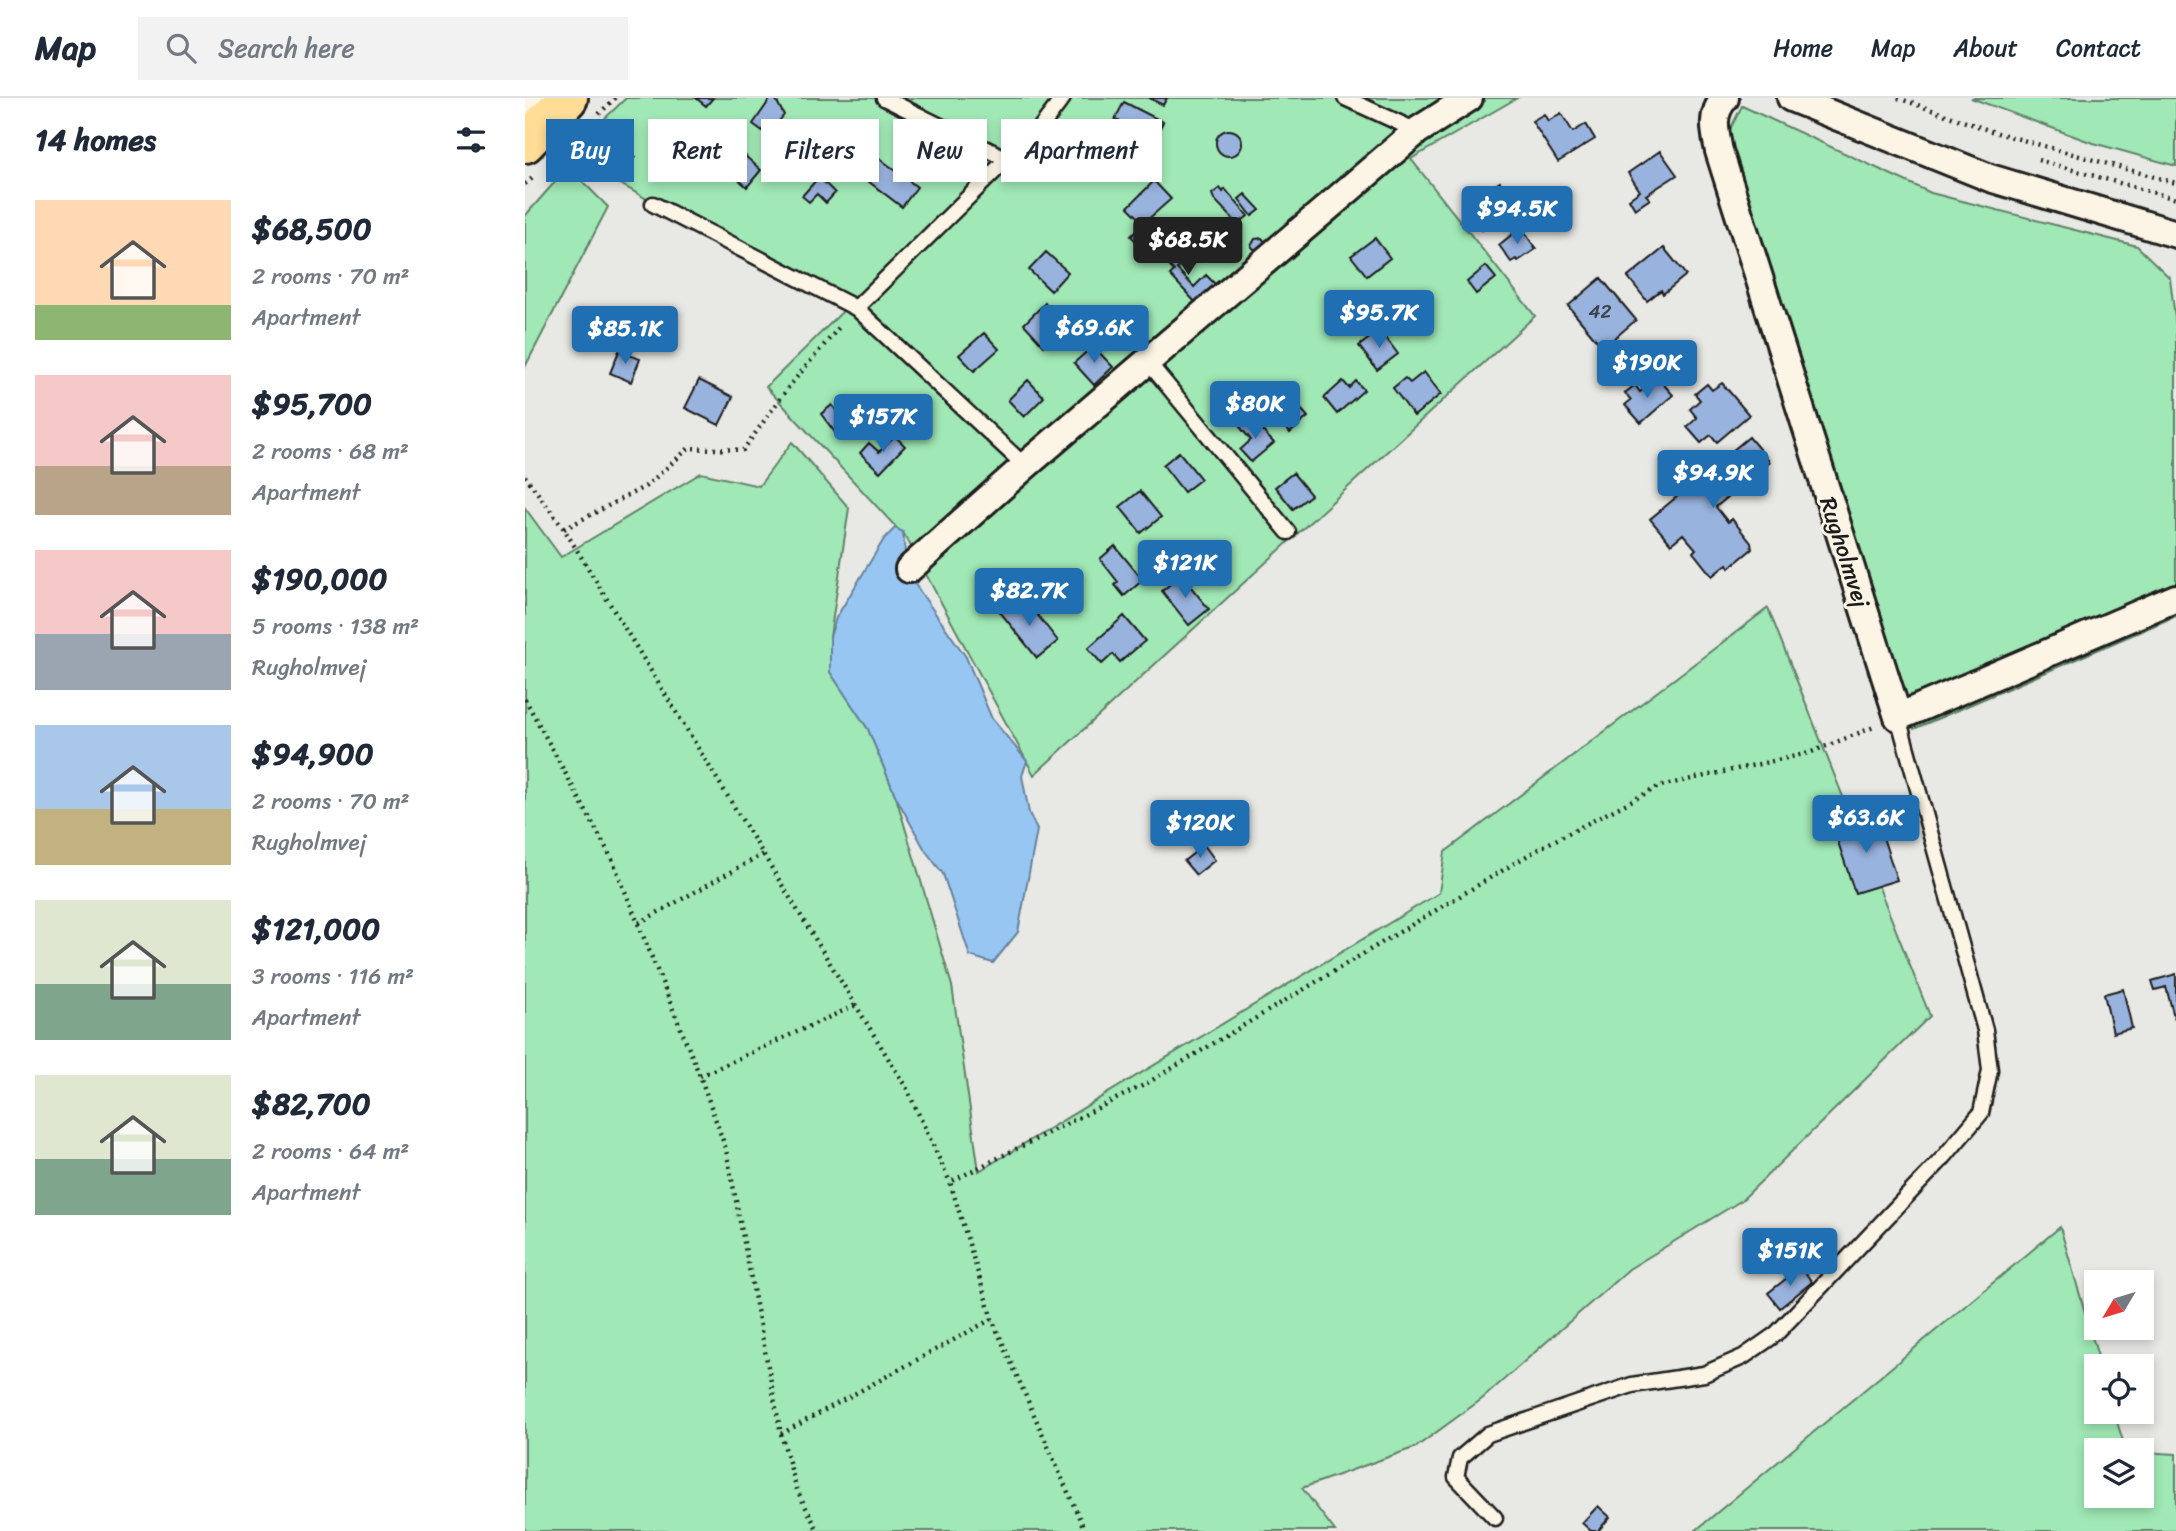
<!DOCTYPE html>
<meta charset="utf-8">
<style>
:root{--surface:#fff;--page:#f2f2f3;--text:#1f2937;--muted:#747a83;--line:#e0e1e3;--accent:#1f6fb2}
body{margin:0;font-family:Sriracha,sans-serif;background:var(--page);color:var(--text);height:100vh;display:flex;flex-direction:column;font-size:26px;white-space:nowrap}
*{box-sizing:border-box;margin:0}
p{font-size:23px;color:var(--muted)}
.icon{flex:none;width:38px;height:38px;fill:none;stroke:currentColor;stroke-width:2;stroke-linecap:round;stroke-linejoin:round}
.map{position:relative;flex:1;overflow:hidden}
.sheet{display:flex;flex-direction:column;background:var(--surface);width:525px}
.sheet>*{flex:none}
.hud{position:absolute;left:21px;top:21px;width:665px;height:63px;display:flex;gap:14px}
.needle{width:46px;rotate:232deg}
.buttons{position:absolute;left:1559px;top:1172px;display:grid;gap:14px}
.buttons a{display:grid;place-items:center;width:70px;height:70px;border-radius:0px;background:var(--surface);box-shadow:0 4px 10px #0003;font-size:35px}
.price{position:absolute;translate:-50% -60px;padding:0 16px;border-radius:7px;background:var(--accent);color:#fff;font-size:23px;line-height:46px;filter:drop-shadow(0 2px 4px #0008)}
.price::after{content:'';position:absolute;left:50%;top:42px;width:21px;height:16px;margin-left:-10px;background:inherit;clip-path:polygon(0 0,100% 0,50% 100%)}
.price.current{background:#222;color:#fff}
ul{padding:0;list-style:none}
li{display:flex;align-items:center;gap:21px;height:175px;padding:0 35px}
li span{display:grid;place-items:center;flex:none;width:196px;height:140px;border-radius:0px;color:#555}
li>.icon{margin-inline-start:auto}
span .icon{width:84px;height:84px;fill:#fffc;stroke-width:1}
li b{font-size:30px}
h2{display:flex;justify-content:space-between;align-items:center;height:84px;padding:0 35px;font-size:30px}
.pill{padding:0 24px;border-radius:0px;background:var(--surface);box-shadow:0 4px 10px #0003;font-size:24px;line-height:63px}
.pill.current{background:var(--accent);color:#fff}
header{display:flex;align-items:center;gap:42px;box-sizing:border-box;height:98px;padding:0 35px;background:var(--surface);border-bottom:2px solid var(--line)}
header strong{font-size:33px}
nav{display:flex;gap:38px;margin-inline-start:auto;font-size:24px}
.search{width:490px;height:63px;background:var(--page);display:flex;align-items:center;gap:18px;box-sizing:border-box;padding:0 24px;border-radius:0px;color:var(--muted);font-size:26px}
main{display:flex;flex:1;min-height:0}
.map>svg:first-child{display:block}
.green{fill:#a0e8b5;stroke:#5e8268;stroke-width:2}
.water{fill:#98c6f3;stroke:#66829d;stroke-width:2}
.building{fill:#99b3df;stroke:#1c1c1c;stroke-width:2}
.lines{fill:none;stroke-linecap:round;stroke-linejoin:round}
.service-casing{stroke:#1c1c1c;stroke-width:19}
.minor-casing{stroke:#1c1c1c;stroke-width:32}
.secondary-casing{stroke:#1c1c1c;stroke-width:42}
.motorway-casing{stroke:#1c1c1c;stroke-width:44}
.path{stroke:#1c1c1c;stroke-width:4.5;stroke-dasharray:2 5;stroke-linecap:butt}
.service{stroke:#fcf5e5;stroke-width:14}
.minor{stroke:#fcf5e5;stroke-width:26}
.secondary{stroke:#fcf5e5;stroke-width:37}
.motorway{stroke:#ffdd96;stroke-width:38}
.labels{text-anchor:middle;stroke-width:6;stroke-linejoin:round;paint-order:stroke}
.number-label{font-size:19px;fill:#3b424d}
.street-label{font-size:23px;fill:#1c1c1c;stroke:#fcf5e5}
</style>
<header>
<strong>Map</strong>
<div class="search"><svg class="icon" aria-label="search" viewBox="0 0 24 24"><circle cx="10" cy="10" r="6"/><path d="M15 15l6 6"/></svg>Search here</div>
<nav><a>Home</a><a>Map</a><a>About</a><a>Contact</a></nav>
</header>
<main>
<section class="sheet">
<h2>14 homes<svg class="icon" aria-label="filters" viewBox="0 0 24 24"><path d="M4 7h16M4 17h16"/><circle cx="9" cy="7" r="2"/><circle cx="15" cy="17" r="2"/></svg></h2>
<ul>
<li><span style="background:linear-gradient(#ffd9b3 75%,#8fb573 0)"><svg class="icon" aria-label="home" viewBox="0 0 24 24"><path d="M3 11l9-7 9 7M6 9v11h12V9"/></svg></span><div><b>$68,500</b><p>2 rooms · 70 m²</p><p>Apartment</p></div></li>
<li><span style="background:linear-gradient(#f6c9c9 65%,#b9a48a 0)"><svg class="icon" aria-label="home" viewBox="0 0 24 24"><path d="M3 11l9-7 9 7M6 9v11h12V9"/></svg></span><div><b>$95,700</b><p>2 rooms · 68 m²</p><p>Apartment</p></div></li>
<li><span style="background:linear-gradient(#f6c9c9 60%,#9aa5b1 0)"><svg class="icon" aria-label="home" viewBox="0 0 24 24"><path d="M3 11l9-7 9 7M6 9v11h12V9"/></svg></span><div><b>$190,000</b><p>5 rooms · 138 m²</p><p>Rugholmvej</p></div></li>
<li><span style="background:linear-gradient(#a9c7e8 60%,#c2b280 0)"><svg class="icon" aria-label="home" viewBox="0 0 24 24"><path d="M3 11l9-7 9 7M6 9v11h12V9"/></svg></span><div><b>$94,900</b><p>2 rooms · 70 m²</p><p>Rugholmvej</p></div></li>
<li><span style="background:linear-gradient(#dfe7d0 60%,#7fa58c 0)"><svg class="icon" aria-label="home" viewBox="0 0 24 24"><path d="M3 11l9-7 9 7M6 9v11h12V9"/></svg></span><div><b>$121,000</b><p>3 rooms · 116 m²</p><p>Apartment</p></div></li>
<li><span style="background:linear-gradient(#dfe7d0 60%,#7fa58c 0)"><svg class="icon" aria-label="home" viewBox="0 0 24 24"><path d="M3 11l9-7 9 7M6 9v11h12V9"/></svg></span><div><b>$82,700</b><p>2 rooms · 64 m²</p><p>Apartment</p></div></li>
</ul>
</section>
<div class="map">
<svg width="1651" height="1433" viewBox="0 0 1651 1433">
<rect width="100%" height="100%" fill="#e8e8e4"/>
<filter id="ink" filterUnits="userSpaceOnUse"><feTurbulence type="fractalNoise" baseFrequency=".0143" numOctaves="2"/><feDisplacementMap in="SourceGraphic" scale="14" xChannelSelector="R" yChannelSelector="G"/><feConvolveMatrix kernelMatrix="1 2 1 2 8 2 1 2 1" color-interpolation-filters="sRGB"/></filter>
<g filter="url(#ink)">
<path class="green" d="M101 0H992L886 61 1010 218 509 677 382 441 241 289 318 213 43 56Z
M1446 0H1651V68L1565 44Z
M1217 8 1406 95 1612 148 1645 180 1651 228V518L1389 631 1201 39Z
M43 69 83 109 0 269V118Z
M267 344 324 410 305 539V574L343 631 371 699 427 888 454 1073 914 795 920 754 1243 510 1405 918 1217 1102 1104 1171 957 1301 891 1349 777 1390 810 1433H0V410L36 459 176 375 234 388Z
M1535 1129 1576 1269H1572V1314H1589L1601 1353H1572V1398H1617V1354L1651 1356V1433H1170Z"/>
<path class="water" d="M370 430 378 434 382 475 441 559 467 621 502 663 497 678 504 715 512 732 493 834 468 865 445 858 418 776 400 752 371 699 343 631 305 574V539L311 520 359 441Z"/>
<path class="building" d="M171 0H188L181 8Z
M246 0H250L259 17 243 37 228 26Z
M624 0H642L638 7Z
M599 4 638 24 629 42 590 21Z
M1036 15 1048 34 1061 26 1070 41 1033 64 1007 23 1019 16 1023 23Z
M691 45a13 13 0 1 1 26 0a13 13 0 1 1-26 0Z
M97 46 110 59 92 79 78 67Z
M1135 53 1152 77 1121 97 1125 101 1110 111 1104 101 1115 93 1103 75Z
M219 57 236 72 222 89 205 74Z
M354 60 392 89 377 109 339 80Z
M294 79 310 95 301 105 292 96 284 104 277 98Z
M629 83 646 101 619 125 603 109Z
M975 84 987 103 971 113 976 120 957 132 950 121 960 115 950 101Z
M695 90 698 94 700 91 723 118 713 126 689 101 687 96Z
M720 96 735 112 727 118 714 101Z
M619 125 630 137 618 150 606 138Z
M996 129 1011 151 993 163 991 161 986 164 974 147Z
M737 140 742 146 738 153H731L726 148 730 141Z
M850 140 865 160 842 178 826 158Z
M649 148 662 162 652 171 669 189 681 177 692 188 672 206 645 177 649 173 637 160Z
M1139 150 1161 177 1138 196 1136 192 1122 203 1103 179Z
M521 154 543 174 526 193 504 172Z
M961 168 971 180 951 196 942 184Z
M1076 180 1111 222 1078 250 1043 208Z
M520 205 541 227 519 248 499 226Z
M855 232 873 256 852 272 834 248Z
M459 235 474 251 449 273 434 257Z
M568 248 588 269 569 287 549 265Z
M94 253 115 261 106 284 85 275Z
M899 274 916 296 889 318 868 290 880 280 885 285Z
M1133 280 1148 297 1116 325 1100 307 1106 302 1100 295 1110 287 1115 294Z
M174 282 208 299 194 327 160 310Z
M503 282 519 299 499 319 483 302Z
M818 283 824 290 831 283 839 292 812 316 799 300Z
M1197 285 1224 317 1192 344 1186 337 1176 345 1162 329 1172 320 1165 311 1175 302 1170 296 1182 286 1187 292Z
M761 294 783 319 765 335 743 309Z
M307 307 316 318 328 308 339 321 315 341 296 316Z
M725 320 749 345 726 364 715 352 726 342 715 329Z
M370 338 380 348 355 374 335 355 344 345 354 354Z
M1224 339 1245 364 1191 409 1203 424 1207 421 1226 445 1227 451 1204 470 1202 466 1187 478 1168 454 1171 451 1158 436 1146 446 1125 421Z
M654 354 676 381 659 394 638 367Z
M768 375 786 397 768 411 750 389Z
M615 393 636 419 616 435 595 409Z
M590 448 618 482 599 498 590 487 593 484 575 461Z
M656 477 684 511 664 527 637 493Z
M491 501 501 515 507 510 533 543 512 560 475 514Z
M599 518 620 543 595 564 588 556 577 566 563 550Z
M1351 718 1372 782 1330 795 1309 732Z
M679 747 690 762 671 777 659 763Z
M1651 876V918L1649 919 1641 889 1630 892 1627 883Z
M1598 891 1607 930 1588 935 1579 896Z
M1276 1169 1287 1184 1255 1210 1243 1195Z
M1073 1408 1085 1419 1073 1433H1066L1057 1425Z"/>
<g class="lines">
<g class="service-casing">
<path id="service" d="M359 0 482 61
M820 0 892 33
M128 106 331 210 500 368
M331 210 482 61 496 55 538 0
M623 264 763 434
M970 1420 931 1379 935 1360 963 1336 1107 1287 1179 1276 1218 1259 1251 1236 1419 1059 1456 1015 1465 972 1460 932 1373 619"/>
</g>
<g class="minor-casing">
<path id="minor" d="M1200 0C1185 16 1190 34 1194 53L1373 619 1651 500
M1266 0 1465 80 1651 136
M384 471 500 368 892 33 944 0"/>
</g>
<g class="secondary-casing">
<path id="secondary" d="M0 18 15 0"/>
</g>
<g class="motorway-casing">
<path id="motorway" d="M0 45 43 0"/>
</g>
<path class="path" d="M1373 0 1469 34 1651 85
M74 16 90 0
M1513 62 1651 101
M0 86 10 78
M0 378 39 431 382 991 425 1084
M39 431 121 388 164 350 218 352 266 286 316 227
M0 601 87 761 175 978 201 1051 256 1336 272 1392 293 1433
M114 825 238 756
M175 978 331 907
M256 1336 467 1221
M560 1433 467 1221 425 1084 619 987 1015 750 1135 688 1284 655 1349 629"/>
<use href="#service" class="service"/>
<use href="#minor" class="minor"/>
<use href="#secondary" class="secondary"/>
<use href="#motorway" class="motorway"/>
</g>
</g>
<g class="labels">
<g class="number-label">
<text x="1075" y="220">42</text>
</g>
<g class="street-label">
<text transform="translate(1320 454) rotate(72)" y="8">Rugholmvej</text>
</g>
</g>
</svg>
<div class="buttons">
<a><svg class="needle" viewBox="-14 -14 28 28"><path d="M0-13l5 13h-10z" fill="#e53935"/><path d="M0 13l5-13h-10z" fill="#747a83"/></svg></a>
<a><svg class="icon" aria-label="locate" viewBox="0 0 24 24"><circle cx="12" cy="12" r="6"/><path d="M12 2v4M12 18v4M2 12h4M18 12h4"/></svg></a>
<a><svg class="icon" aria-label="layers" viewBox="0 0 24 24"><path d="M12 4l9 5-9 5-9-5zM3 14l9 5 9-5"/></svg></a>
</div>
<b class="price" style="left:992px;top:148px">$94.5K</b>
<b class="price current" style="left:663px;top:179px">$68.5K</b>
<b class="price" style="left:854px;top:252px">$95.7K</b>
<b class="price" style="left:569px;top:267px">$69.6K</b>
<b class="price" style="left:100px;top:268px">$85.1K</b>
<b class="price" style="left:1122px;top:302px">$190K</b>
<b class="price" style="left:730px;top:343px">$80K</b>
<b class="price" style="left:358px;top:356px">$157K</b>
<b class="price" style="left:1188px;top:412px">$94.9K</b>
<b class="price" style="left:660px;top:502px">$121K</b>
<b class="price" style="left:504px;top:530px">$82.7K</b>
<b class="price" style="left:1341px;top:757px">$63.6K</b>
<b class="price" style="left:675px;top:762px">$120K</b>
<b class="price" style="left:1265px;top:1190px">$151K</b>
<div class="hud">
<a class="pill current">Buy</a>
<a class="pill">Rent</a>
<a class="pill">Filters</a>
<a class="pill">New</a>
<a class="pill">Apartment</a>
</div>
</div>
</main>
